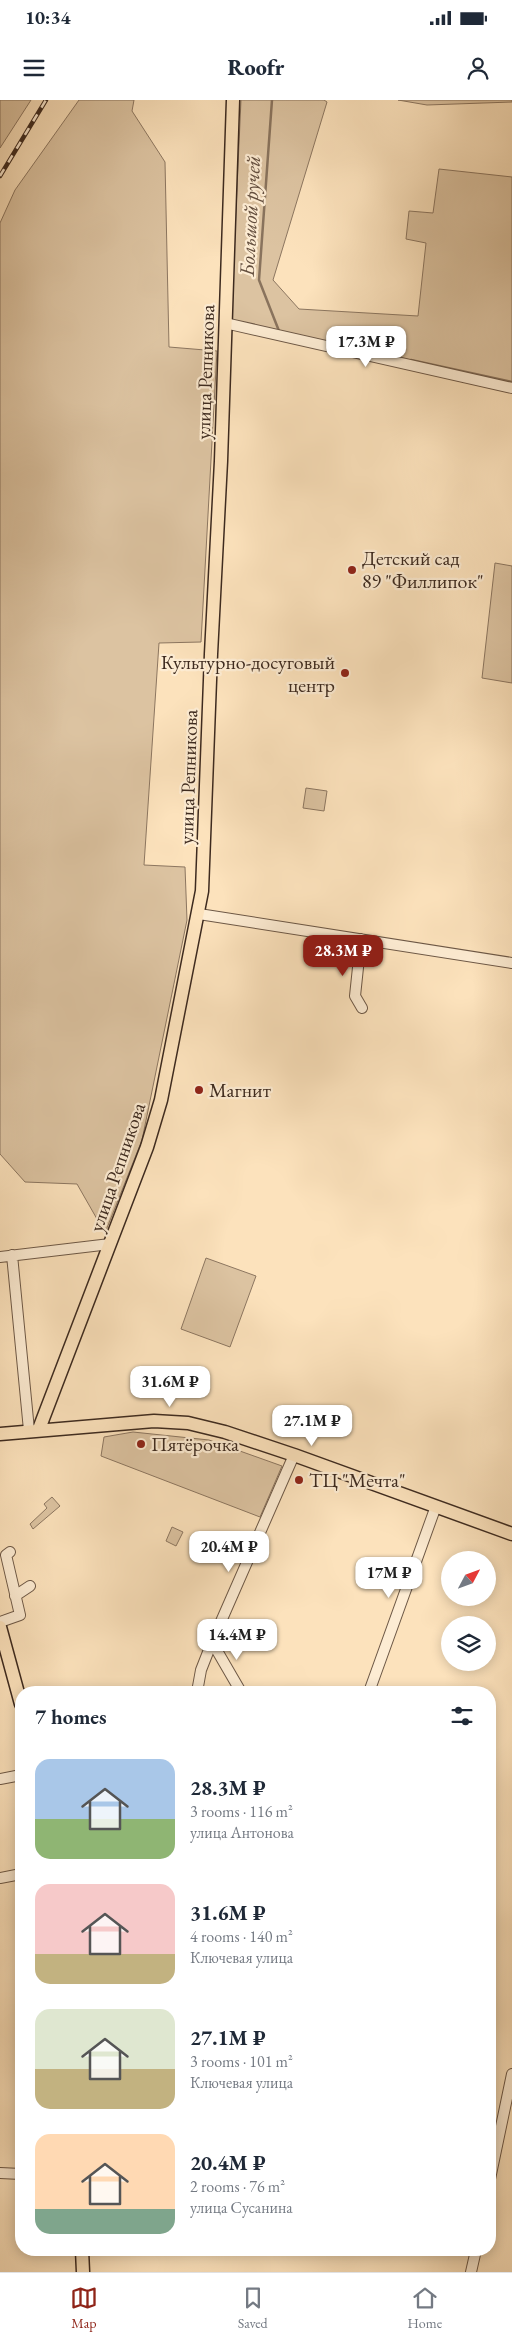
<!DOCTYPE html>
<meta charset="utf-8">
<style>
:root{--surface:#fff;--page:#f6f6f7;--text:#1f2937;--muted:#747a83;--line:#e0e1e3;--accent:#8f2418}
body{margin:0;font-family:"EB Garamond",serif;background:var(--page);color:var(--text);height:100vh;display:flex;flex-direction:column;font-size:19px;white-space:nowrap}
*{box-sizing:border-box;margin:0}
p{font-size:16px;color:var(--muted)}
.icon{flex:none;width:28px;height:28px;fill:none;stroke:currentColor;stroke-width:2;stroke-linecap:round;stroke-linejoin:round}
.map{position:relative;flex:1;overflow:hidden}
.drawer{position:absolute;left:15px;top:1586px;width:481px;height:570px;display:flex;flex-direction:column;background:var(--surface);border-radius:20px;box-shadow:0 2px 12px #0003}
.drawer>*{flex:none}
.needle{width:32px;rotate:49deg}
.controls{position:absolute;left:441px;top:1451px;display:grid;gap:10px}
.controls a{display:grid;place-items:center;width:55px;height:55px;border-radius:50%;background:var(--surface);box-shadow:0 2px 12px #0003;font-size:25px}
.price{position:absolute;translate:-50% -42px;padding:0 11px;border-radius:10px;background:#fff;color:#222;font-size:16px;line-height:32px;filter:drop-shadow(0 1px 2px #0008)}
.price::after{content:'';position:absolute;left:50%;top:30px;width:15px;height:11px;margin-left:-8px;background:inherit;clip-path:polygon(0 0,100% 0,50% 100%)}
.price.current{background:var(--accent);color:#fff}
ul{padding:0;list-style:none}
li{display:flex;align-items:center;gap:15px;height:125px;padding:0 20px}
li span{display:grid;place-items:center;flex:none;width:140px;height:100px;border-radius:15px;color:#555}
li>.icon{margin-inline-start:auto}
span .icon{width:60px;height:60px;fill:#fffc;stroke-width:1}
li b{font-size:21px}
h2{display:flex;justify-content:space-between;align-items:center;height:60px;padding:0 20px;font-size:21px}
.status{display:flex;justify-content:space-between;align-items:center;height:35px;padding:0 25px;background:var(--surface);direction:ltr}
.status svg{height:14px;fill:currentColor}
header{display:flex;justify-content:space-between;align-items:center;height:65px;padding:0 20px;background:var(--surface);font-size:22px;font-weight:800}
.menu{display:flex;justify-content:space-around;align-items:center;height:70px;border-top:1px solid var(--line);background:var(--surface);font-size:14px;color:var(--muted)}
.menu a{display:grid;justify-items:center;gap:2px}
.menu .current{color:var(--accent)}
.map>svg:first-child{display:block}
.green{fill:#dcc3a1;stroke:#8c7660}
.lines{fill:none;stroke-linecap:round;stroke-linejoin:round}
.stream{stroke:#89735d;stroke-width:2.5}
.minor-casing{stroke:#6d5846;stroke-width:12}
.major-casing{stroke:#3d2a1f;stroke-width:15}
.minor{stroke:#fdecd3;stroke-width:10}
.major{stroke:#fce2bc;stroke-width:12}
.rail-casing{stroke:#3d2a1f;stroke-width:4.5}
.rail{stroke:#fdecd3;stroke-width:2.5;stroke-dasharray:8;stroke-linecap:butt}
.poi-dot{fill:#8f2418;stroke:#fdecd3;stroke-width:2}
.labels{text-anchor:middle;stroke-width:4.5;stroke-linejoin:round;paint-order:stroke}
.street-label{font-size:20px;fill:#3d2a1f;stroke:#fdecd3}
.poi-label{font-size:20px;fill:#3d2a1f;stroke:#fdecd3;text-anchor:start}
.water-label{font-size:21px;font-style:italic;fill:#634e3e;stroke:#fdecd3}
</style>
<div class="status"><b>10:34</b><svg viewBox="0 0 49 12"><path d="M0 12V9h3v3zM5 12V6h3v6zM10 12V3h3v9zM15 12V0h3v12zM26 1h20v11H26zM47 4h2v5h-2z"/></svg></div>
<header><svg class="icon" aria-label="menu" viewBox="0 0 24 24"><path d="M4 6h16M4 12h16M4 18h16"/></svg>Roofr<svg class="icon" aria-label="person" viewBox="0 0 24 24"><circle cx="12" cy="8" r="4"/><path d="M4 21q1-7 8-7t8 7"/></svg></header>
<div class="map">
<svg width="512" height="2172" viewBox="0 0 512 2172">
<rect width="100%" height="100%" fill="#fce2bc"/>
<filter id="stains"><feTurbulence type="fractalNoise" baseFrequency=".004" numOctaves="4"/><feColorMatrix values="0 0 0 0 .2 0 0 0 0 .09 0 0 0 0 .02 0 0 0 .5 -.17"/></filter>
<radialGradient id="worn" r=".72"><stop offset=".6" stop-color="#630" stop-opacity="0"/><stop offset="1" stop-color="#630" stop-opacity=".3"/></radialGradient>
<path class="green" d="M0 0H31L0 48Z
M79 0H134L132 11 165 62 169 247 217 251 201 542 159 543 144 765 185 767 187 820 142 1040 105 1133 77 1084 25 1082 0 1054V123L15 90Z
M241 0H324L327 2 273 180 299 209 418 216 426 143 406 139 409 111 433 113 439 69 512 77V282L231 221Z
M398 0H512V2L427 5Z
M495 463 512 466V583L482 578Z
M306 688 327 691 324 711 303 708Z
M206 1158 256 1176 230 1247 181 1229Z
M133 1332 209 1340 282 1366 260 1417 101 1356 104 1337Z
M52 1397 60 1406 33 1429 30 1424 47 1408 44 1404Z
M172 1427 183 1432 176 1446 166 1441Z"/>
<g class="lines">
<path class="stream" d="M272 0 259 180 279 231
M411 260 512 282"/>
<g class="minor-casing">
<path id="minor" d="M225 223 512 288
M199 814 512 863
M361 839 355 896 362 908
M12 1155 29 1330
M0 1157 110 1144
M15 1496 30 1486
M0 1522 20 1515 6 1455 10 1452
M212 1542 241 1592
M197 1592 201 1570 212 1542 294 1355
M369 1592 436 1406
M0 1679 21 1675
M0 1778 21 1774
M0 2073 21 2074
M490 2079 512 1974
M471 2172 476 2150"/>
</g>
<g class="major-casing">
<path id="major" d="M39 1329 147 1047 161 1000 202 791 211 554 221 361 233 0
M0 1334 154 1321 188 1323 225 1332 294 1355 512 1434
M0 1527 21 1604
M82 2150 83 2172"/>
</g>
<use href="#minor" class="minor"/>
<use href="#major" class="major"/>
<g class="rail-casing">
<path id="rail" d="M0 76 46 0"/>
</g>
<use href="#rail" class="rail"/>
</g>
<g class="poi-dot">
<circle cx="352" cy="470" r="5"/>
<circle cx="345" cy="573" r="5"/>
<circle cx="199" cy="990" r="5"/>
<circle cx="141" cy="1344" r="5"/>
<circle cx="299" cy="1380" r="5"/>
</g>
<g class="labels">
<g class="street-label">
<text transform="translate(205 272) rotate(-88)" y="7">улица Репникова</text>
<text transform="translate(188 677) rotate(-88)" y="7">улица Репникова</text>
<text transform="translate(117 1067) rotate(-71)" y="7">улица Репникова</text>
</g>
<g class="poi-label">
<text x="362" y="465">Детский сад<tspan x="362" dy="23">89 "Филлипок"</tspan></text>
<text x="335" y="569" text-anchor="end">Культурно-досуговый<tspan x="335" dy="23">центр</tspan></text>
<text x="209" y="997">Магнит</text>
<text x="151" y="1351">Пятёрочка</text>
<text x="309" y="1387">ТЦ "Мечта"</text>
</g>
<g class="water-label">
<text transform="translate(250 116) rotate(-87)" y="7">Большой ручей</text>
</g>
</g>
<rect width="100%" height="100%" filter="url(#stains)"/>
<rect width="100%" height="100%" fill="url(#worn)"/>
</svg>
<div class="controls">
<a><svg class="needle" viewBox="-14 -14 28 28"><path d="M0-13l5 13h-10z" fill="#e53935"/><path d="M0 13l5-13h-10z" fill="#747a83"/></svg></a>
<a><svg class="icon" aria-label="layers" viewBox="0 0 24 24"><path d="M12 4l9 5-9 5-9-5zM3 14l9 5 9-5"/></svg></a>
</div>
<b class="price" style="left:366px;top:268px">17.3M ₽</b>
<b class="price current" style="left:343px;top:877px">28.3M ₽</b>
<b class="price" style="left:170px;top:1308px">31.6M ₽</b>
<b class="price" style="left:312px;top:1347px">27.1M ₽</b>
<b class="price" style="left:229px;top:1473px">20.4M ₽</b>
<b class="price" style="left:389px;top:1499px">17M ₽</b>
<b class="price" style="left:237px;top:1561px">14.4M ₽</b>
<section class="drawer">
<h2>7 homes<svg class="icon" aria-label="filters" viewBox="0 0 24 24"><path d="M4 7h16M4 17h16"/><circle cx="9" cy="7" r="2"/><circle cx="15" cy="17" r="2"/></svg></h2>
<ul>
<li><span style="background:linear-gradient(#a9c7e8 60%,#8fb573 0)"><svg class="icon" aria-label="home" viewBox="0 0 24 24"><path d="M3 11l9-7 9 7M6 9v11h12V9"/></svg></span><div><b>28.3M ₽</b><p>3 rooms · 116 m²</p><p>улица Антонова</p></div></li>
<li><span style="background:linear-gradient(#f6c9c9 70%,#c2b280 0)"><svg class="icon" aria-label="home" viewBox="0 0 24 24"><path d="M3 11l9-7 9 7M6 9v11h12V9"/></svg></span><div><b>31.6M ₽</b><p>4 rooms · 140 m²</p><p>Ключевая улица</p></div></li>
<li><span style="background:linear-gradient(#dfe7d0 60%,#c2b280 0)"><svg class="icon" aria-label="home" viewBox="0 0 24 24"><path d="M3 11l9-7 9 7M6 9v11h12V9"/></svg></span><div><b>27.1M ₽</b><p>3 rooms · 101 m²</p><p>Ключевая улица</p></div></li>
<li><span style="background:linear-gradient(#ffd9b3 75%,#7fa58c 0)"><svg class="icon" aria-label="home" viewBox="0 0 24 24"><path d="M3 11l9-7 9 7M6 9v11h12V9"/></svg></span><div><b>20.4M ₽</b><p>2 rooms · 76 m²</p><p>улица Сусанина</p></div></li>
</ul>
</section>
</div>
<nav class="menu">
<a class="current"><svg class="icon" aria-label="map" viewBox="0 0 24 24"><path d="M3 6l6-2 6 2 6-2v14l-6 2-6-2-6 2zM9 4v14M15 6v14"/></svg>Map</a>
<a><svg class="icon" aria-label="saved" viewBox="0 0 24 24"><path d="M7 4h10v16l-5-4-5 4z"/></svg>Saved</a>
<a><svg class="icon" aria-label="home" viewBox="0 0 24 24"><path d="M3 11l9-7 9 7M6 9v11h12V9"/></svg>Home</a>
</nav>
